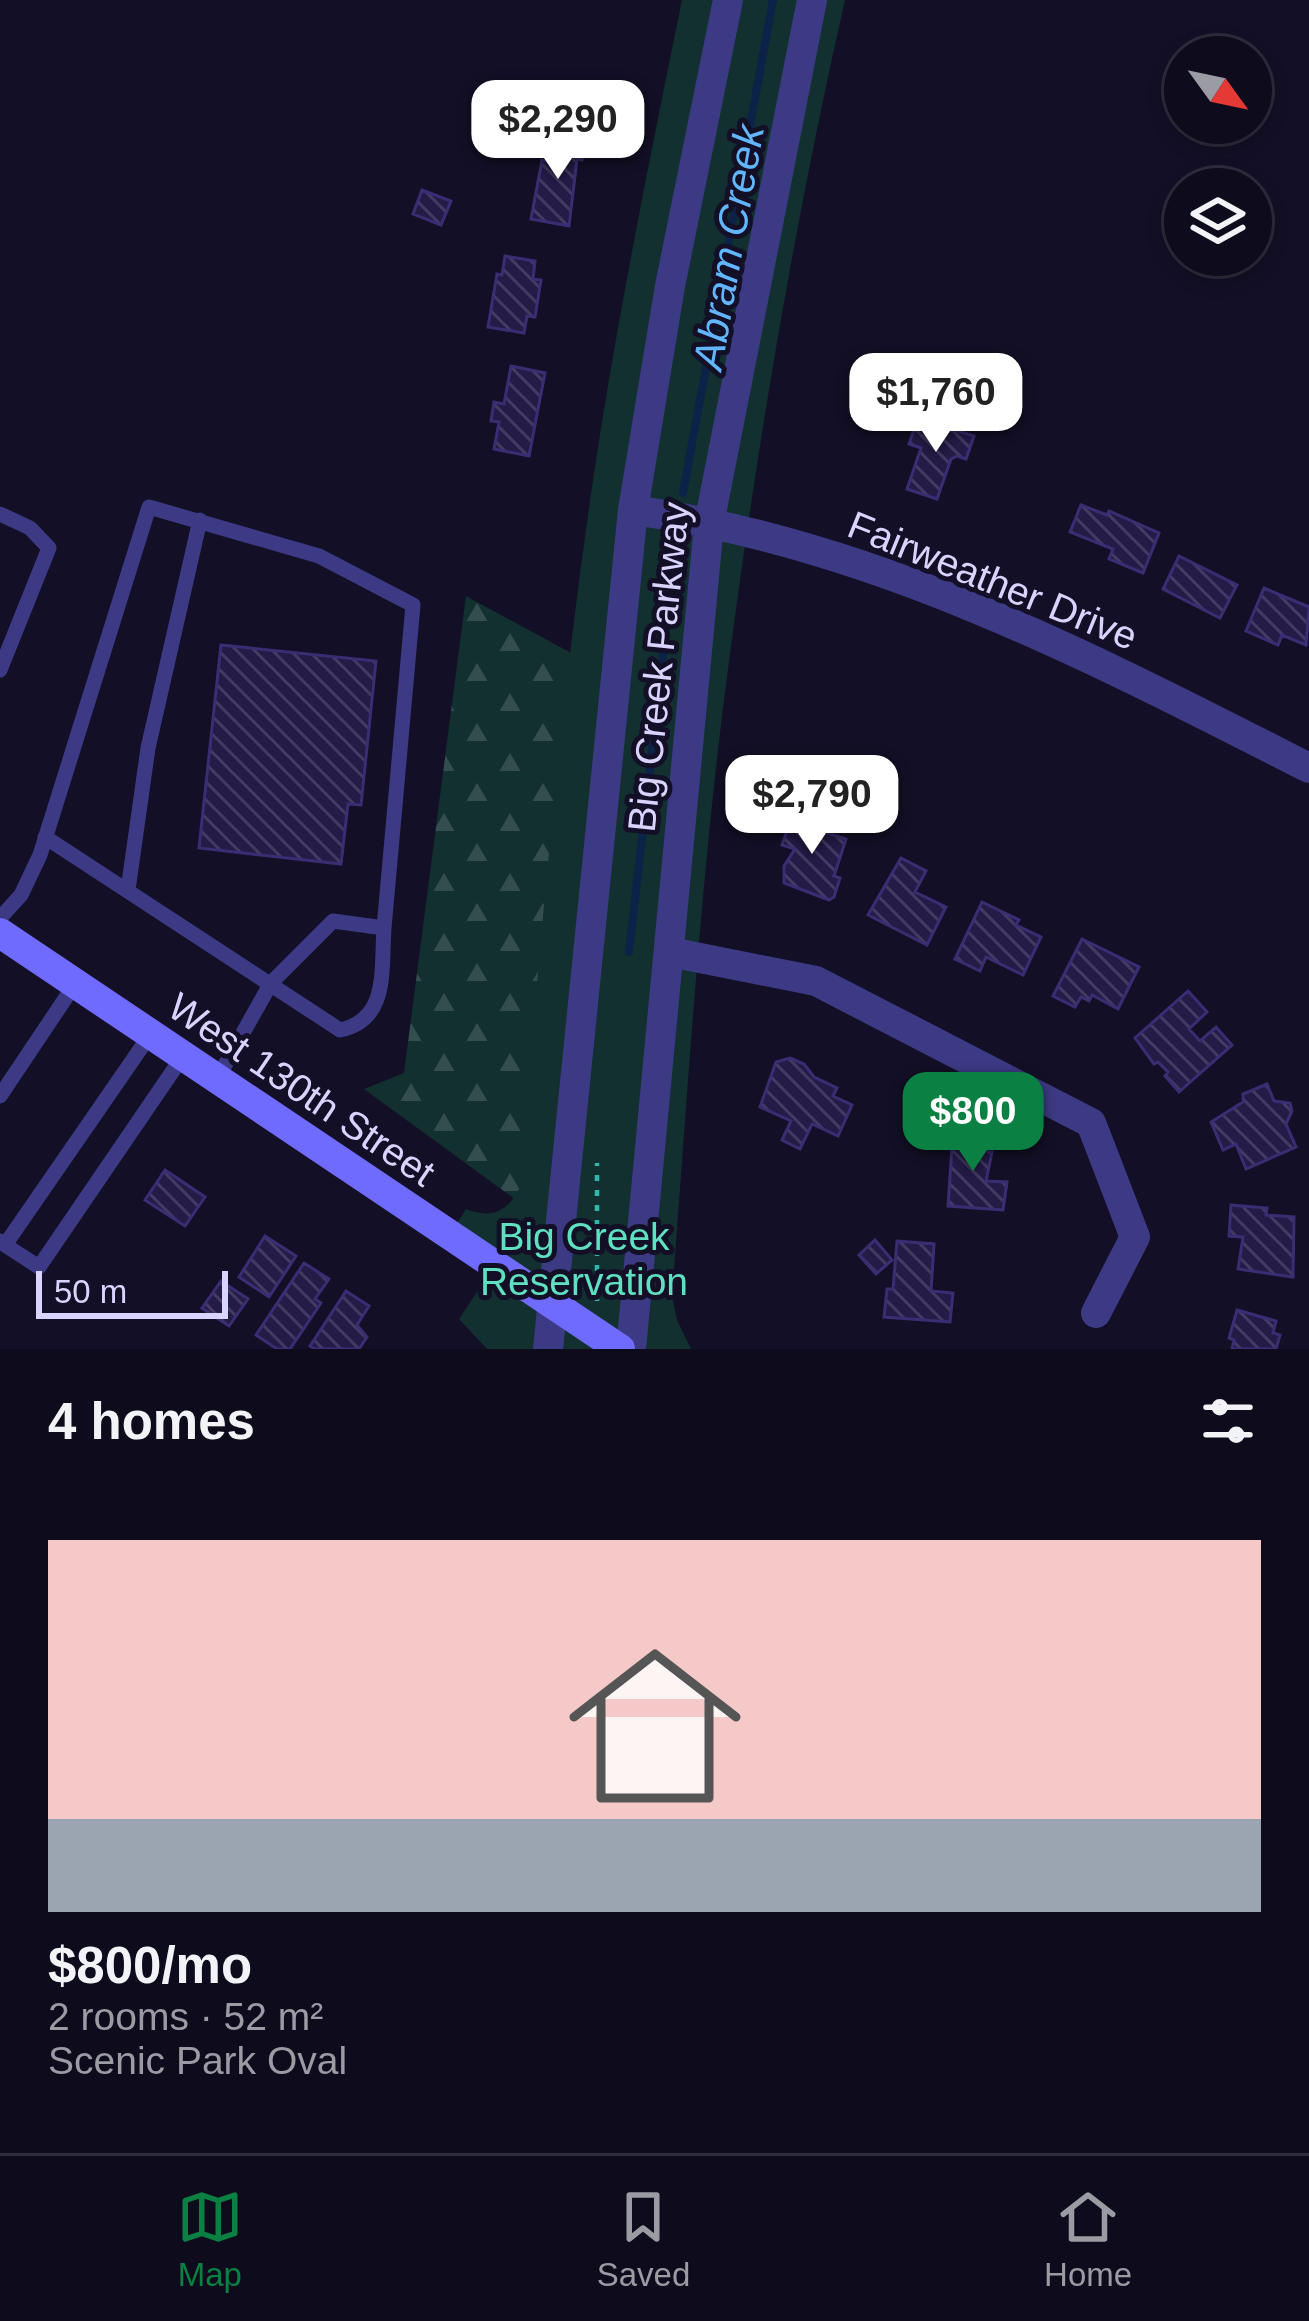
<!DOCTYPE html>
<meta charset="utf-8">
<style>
:root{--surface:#0e0b1c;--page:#171425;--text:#f1f3f6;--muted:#9b9ba3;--line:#2e2b3b;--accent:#0b8043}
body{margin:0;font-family:Arial,sans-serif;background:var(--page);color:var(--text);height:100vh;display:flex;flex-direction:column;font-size:45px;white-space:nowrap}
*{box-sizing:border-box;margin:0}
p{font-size:39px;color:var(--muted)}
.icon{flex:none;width:66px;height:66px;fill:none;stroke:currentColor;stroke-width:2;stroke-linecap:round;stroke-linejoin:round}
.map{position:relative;height:1349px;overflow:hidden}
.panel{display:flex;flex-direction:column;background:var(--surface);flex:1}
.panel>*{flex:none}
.needle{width:78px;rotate:123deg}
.controls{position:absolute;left:1164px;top:36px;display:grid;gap:24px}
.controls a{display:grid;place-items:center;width:108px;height:108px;border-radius:50%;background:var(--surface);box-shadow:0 6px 18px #0003,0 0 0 3px var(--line);font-size:60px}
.scale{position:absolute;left:36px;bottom:30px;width:192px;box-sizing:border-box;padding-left:12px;border:6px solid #d9d4ff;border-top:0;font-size:33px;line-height:42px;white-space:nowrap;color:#d9d4ff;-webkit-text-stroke:9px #130f26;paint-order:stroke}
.price{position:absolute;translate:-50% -102px;padding:0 27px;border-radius:24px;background:#fff;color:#222;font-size:39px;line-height:78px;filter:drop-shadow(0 3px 6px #0008)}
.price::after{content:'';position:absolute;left:50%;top:72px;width:36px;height:27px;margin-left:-18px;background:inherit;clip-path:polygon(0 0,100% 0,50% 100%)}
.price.selected{background:var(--accent);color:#fff}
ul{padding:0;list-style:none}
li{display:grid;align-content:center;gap:24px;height:636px;padding:0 48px}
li+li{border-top:3px solid var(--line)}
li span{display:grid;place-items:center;height:372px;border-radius:0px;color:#555}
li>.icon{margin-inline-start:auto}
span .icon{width:216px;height:216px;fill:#fffc;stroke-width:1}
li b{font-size:51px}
h2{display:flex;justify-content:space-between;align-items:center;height:144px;padding:0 48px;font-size:51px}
.dock{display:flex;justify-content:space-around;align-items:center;height:168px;border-top:3px solid var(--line);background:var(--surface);font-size:33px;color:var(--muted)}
.dock a{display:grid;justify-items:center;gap:6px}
.dock .selected{color:var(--accent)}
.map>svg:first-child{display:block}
.forest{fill:url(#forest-firs)}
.green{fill:#12302f}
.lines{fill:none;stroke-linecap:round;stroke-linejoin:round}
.stream{stroke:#0c2248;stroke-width:8}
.building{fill:url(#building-back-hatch);stroke:#3b2d73;stroke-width:3}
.path{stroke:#2fb8b0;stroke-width:4.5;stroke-dasharray:6 9;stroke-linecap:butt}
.service{stroke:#3d3a85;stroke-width:15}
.minor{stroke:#3d3a85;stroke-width:30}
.tertiary{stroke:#3d3a85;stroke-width:30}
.secondary{stroke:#6f6bff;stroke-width:30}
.labels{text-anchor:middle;stroke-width:10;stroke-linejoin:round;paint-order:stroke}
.street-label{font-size:39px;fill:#d9d4ff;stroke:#130f26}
.park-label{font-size:39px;fill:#5fe0c0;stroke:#130f26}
.water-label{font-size:42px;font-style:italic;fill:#62b6ff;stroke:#130f26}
</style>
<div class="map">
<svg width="1309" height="1349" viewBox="0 0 1309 1349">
<defs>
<pattern id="forest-firs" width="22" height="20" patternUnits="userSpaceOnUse" patternTransform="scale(3)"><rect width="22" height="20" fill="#12302f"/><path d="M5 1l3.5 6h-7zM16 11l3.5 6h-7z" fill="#344d4e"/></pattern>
<pattern id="building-back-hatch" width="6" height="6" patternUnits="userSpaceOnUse" patternTransform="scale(3)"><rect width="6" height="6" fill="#241b47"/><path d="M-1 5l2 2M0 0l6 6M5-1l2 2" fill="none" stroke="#433b63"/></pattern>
</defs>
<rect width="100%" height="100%" fill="#130f26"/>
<path class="forest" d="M466 596 595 666 538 1216 364 1089 404 1073Z"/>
<path class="green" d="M682 0H845C792 233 753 470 723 708 699 903 687 1100 672 1296L677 1320 691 1349H487L459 1319 491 1271 446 1240 466 1209C491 1219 508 1212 520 1187 541 934 561 680 601 428 624 285 653 142 682 0Z"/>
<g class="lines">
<path class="stream" d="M683 493 773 0
M629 952 675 548"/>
</g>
<path class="building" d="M556 135 586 140 582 160 577 159 569 226 531 219 542 160 551 162Z
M422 190 451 201 441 225 413 214Z
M505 256 535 261 533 279 541 280 535 317 527 316 524 333 488 327 497 274 502 275Z
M511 366 545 373 529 456 494 449 499 422 491 421 494 402 504 404Z
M918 418 974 436 966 459 957 456 951 459 937 499 907 489 921 448 909 444Z
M1081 505 1107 515 1109 511 1159 533 1143 573 1109 559 1113 549 1070 532Z
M1179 556 1237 585 1220 618 1163 589Z
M1264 588 1309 607 1306 645 1282 635 1278 645 1246 631Z
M221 645 376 661 361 805 348 804 341 864 199 848Z
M794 810 818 818 815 829 846 839 834 876 840 878 834 897 829 900 784 883V866L795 849 782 845Z
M901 858 926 871 915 892 946 907 927 945 868 915Z
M982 902 1019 920 1016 925 1041 937 1023 975 986 957 980 971 955 959Z
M1082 939 1139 967 1118 1009 1092 995 1089 1001 1081 997 1075 1007 1053 996Z
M1188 991 1207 1012 1189 1029 1200 1041 1216 1027 1232 1045 1179 1092 1165 1076 1168 1072 1158 1062 1154 1064 1135 1038Z
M790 1058 804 1064 814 1077 837 1088 833 1096 852 1105 838 1136 812 1124 800 1149 782 1140 791 1121 760 1107 776 1062Z
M1267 1084 1274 1101 1290 1103 1292 1111 1286 1124 1296 1147 1246 1169 1236 1144 1223 1150 1211 1122 1243 1102V1094Z
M953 1132 988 1134V1152H992L986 1181 1007 1182 1003 1210 948 1206Z
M165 1170 205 1197 185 1226 145 1200Z
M1231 1205 1267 1208 1266 1215 1294 1217 1293 1277 1238 1269 1243 1237 1229 1236Z
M265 1236 296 1256 269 1297 239 1277Z
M875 1240 892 1260 876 1274 859 1255Z
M897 1241 934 1244 931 1291 953 1293 950 1322 884 1317 887 1289H893Z
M304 1263 329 1279 315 1299 321 1303 290 1349H277L256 1335Z
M221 1281 248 1299 229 1326 202 1308Z
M346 1291 369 1306 357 1325 367 1337 359 1349H315L310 1346Z
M1237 1310 1276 1321 1273 1333 1280 1335 1276 1349H1232L1234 1340 1229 1338Z"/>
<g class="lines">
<path class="path" d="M597 1301V1163"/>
<path class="service" d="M0 514 30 528 49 548 0 670
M45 837 340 1030C389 1020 381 970 384 928
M128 890 148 748 200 520
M0 918 21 895 40 855 149 507 319 556 413 605 384 928 333 921 271 983 217 1079
M0 1096 75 984
M0 1241 5 1245 150 1035
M5 1245 39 1267 183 1056"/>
<path class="minor" d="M633 510C876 544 1093 658 1309 768
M670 952 816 981 1091 1123 1135 1237 1096 1313"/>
<path class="tertiary" d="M548 1349 633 510 670 286 728 0
M631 1349 709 524 812 0"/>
<path class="secondary" d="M0 933 620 1349"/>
</g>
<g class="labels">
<g class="street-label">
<text transform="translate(993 580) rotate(22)" y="14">Fairweather Drive</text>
<text transform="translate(658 667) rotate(-84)" y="14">Big Creek Parkway</text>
<text transform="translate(302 1089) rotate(34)" y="14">West 130th Street</text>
</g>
<g class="park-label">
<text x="584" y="1250">Big Creek<tspan x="584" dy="45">Reservation</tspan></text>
</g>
<g class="water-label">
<text transform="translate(728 247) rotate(-80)" y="15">Abram Creek</text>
</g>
</g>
</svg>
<div class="controls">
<a><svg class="needle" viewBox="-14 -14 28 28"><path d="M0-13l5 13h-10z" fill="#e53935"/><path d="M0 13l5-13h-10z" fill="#9b9ba3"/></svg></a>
<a><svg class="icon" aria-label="layers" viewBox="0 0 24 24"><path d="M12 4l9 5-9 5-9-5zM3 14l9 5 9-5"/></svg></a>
</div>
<div class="scale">50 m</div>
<b class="price" style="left:558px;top:182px">$2,290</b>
<b class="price" style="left:936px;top:455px">$1,760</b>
<b class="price" style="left:812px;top:857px">$2,790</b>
<b class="price selected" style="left:973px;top:1174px">$800</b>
</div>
<section class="panel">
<h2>4 homes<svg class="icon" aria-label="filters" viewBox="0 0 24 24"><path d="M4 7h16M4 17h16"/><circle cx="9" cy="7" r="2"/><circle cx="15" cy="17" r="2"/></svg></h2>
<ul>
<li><span style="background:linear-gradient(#f6c9c9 75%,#9aa5b1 0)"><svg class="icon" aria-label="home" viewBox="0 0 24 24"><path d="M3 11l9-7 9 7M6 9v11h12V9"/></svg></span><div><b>$800/mo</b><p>2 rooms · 52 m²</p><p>Scenic Park Oval</p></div></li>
</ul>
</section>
<nav class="dock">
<a class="selected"><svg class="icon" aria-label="map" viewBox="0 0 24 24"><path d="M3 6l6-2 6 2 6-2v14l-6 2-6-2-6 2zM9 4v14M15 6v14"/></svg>Map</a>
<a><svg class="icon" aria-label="saved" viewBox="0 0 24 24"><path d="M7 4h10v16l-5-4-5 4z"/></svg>Saved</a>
<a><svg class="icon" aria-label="home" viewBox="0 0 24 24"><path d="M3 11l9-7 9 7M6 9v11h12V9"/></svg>Home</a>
</nav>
